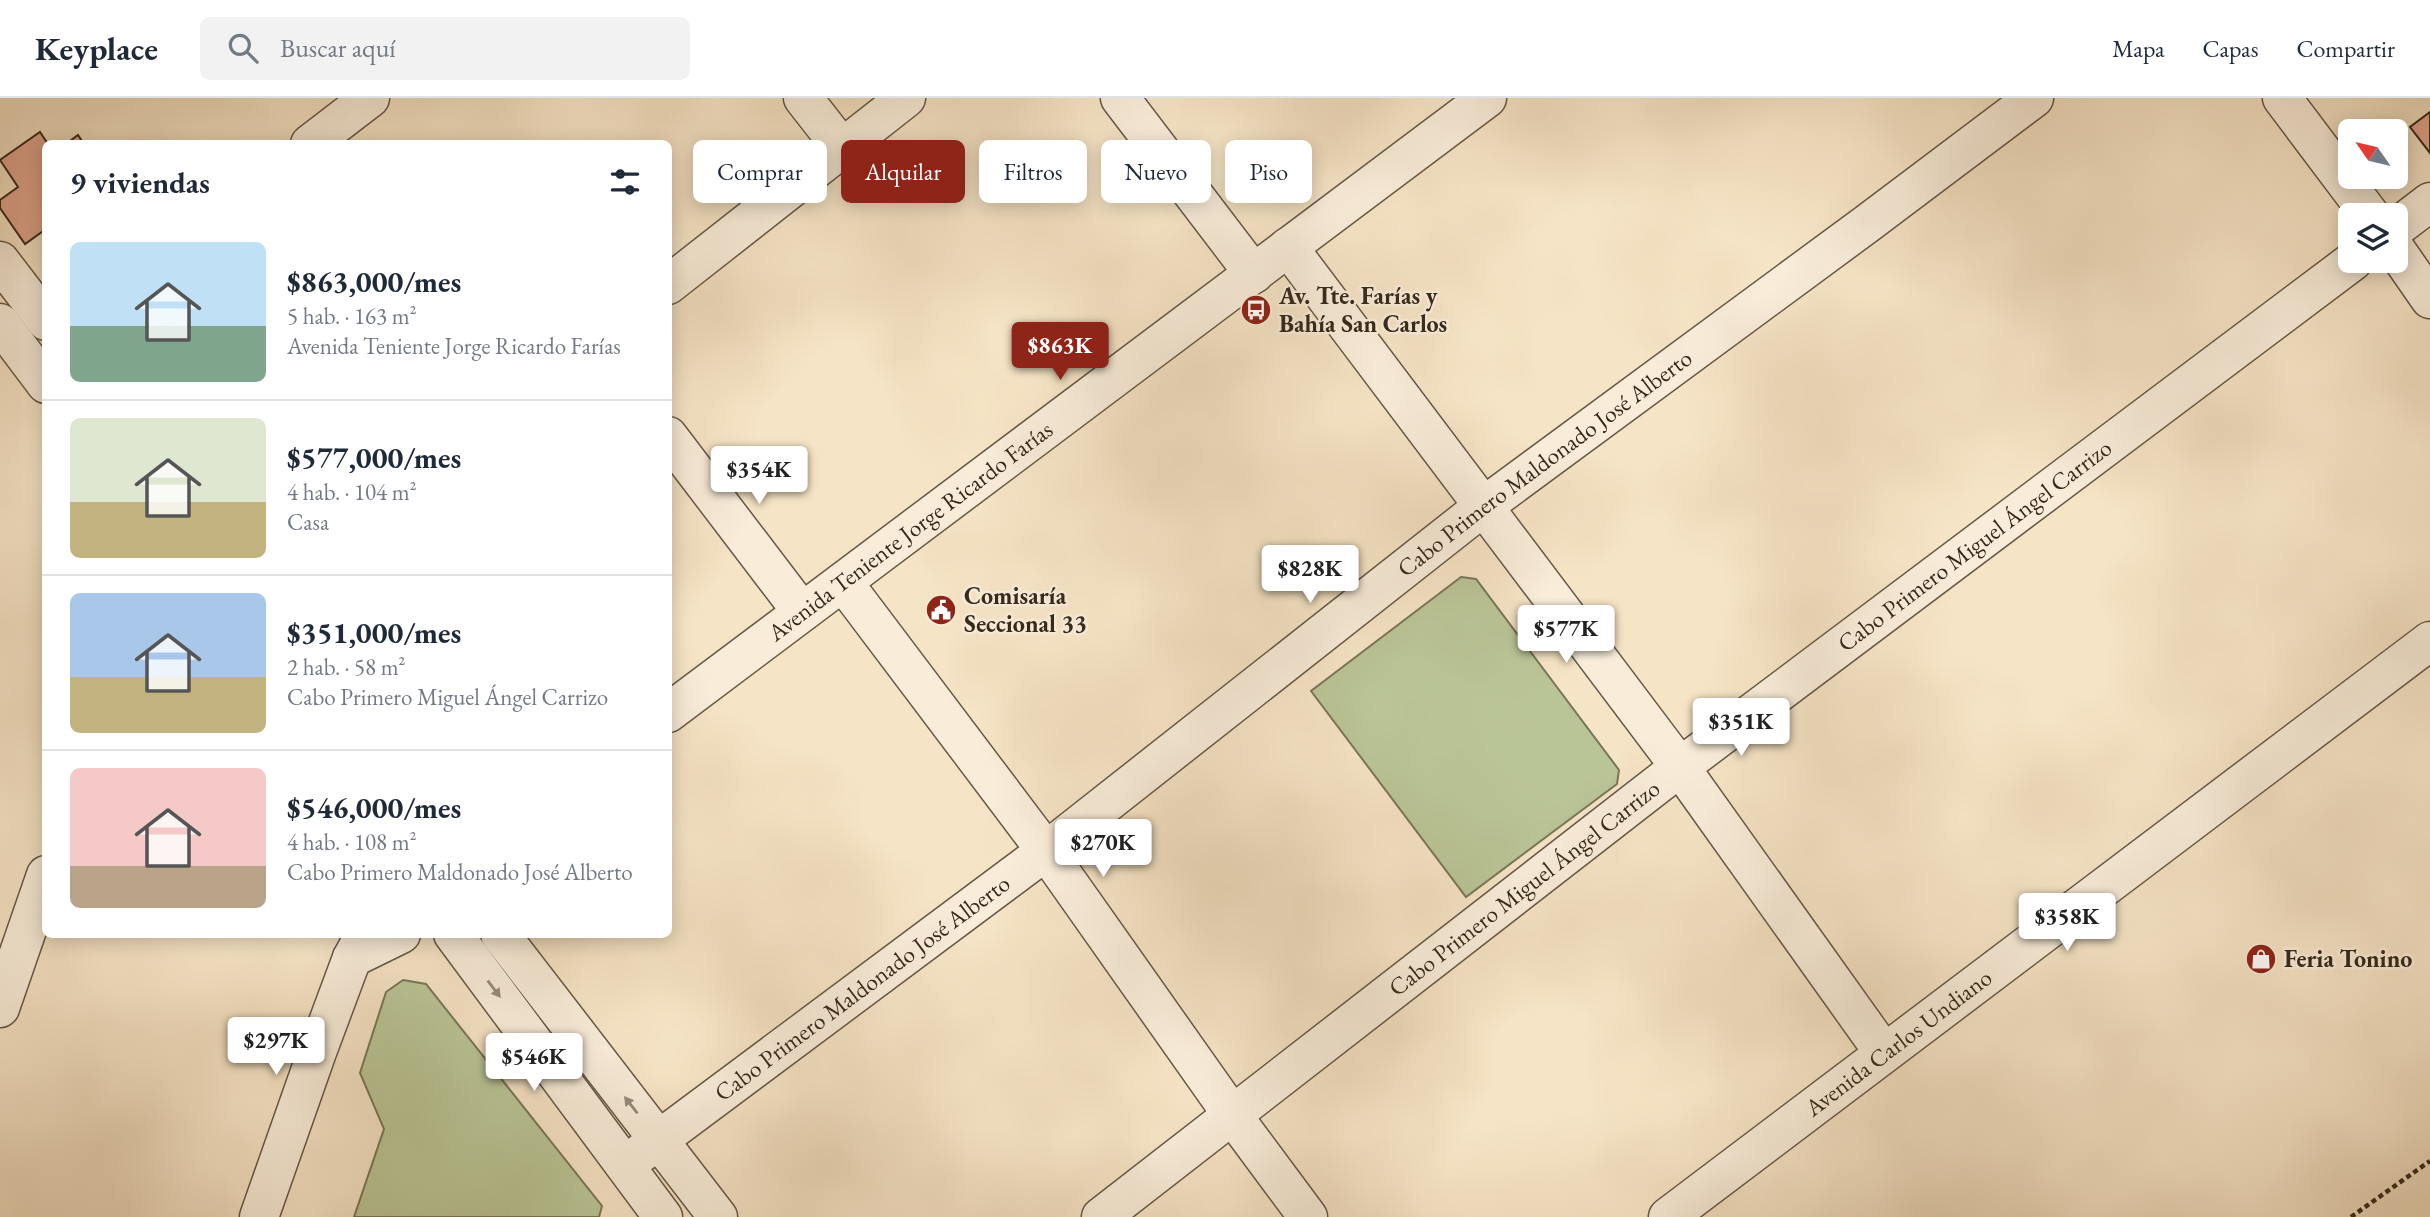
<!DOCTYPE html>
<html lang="es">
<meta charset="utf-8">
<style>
:root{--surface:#fff;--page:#f2f2f3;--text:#1f2937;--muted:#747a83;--line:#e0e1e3;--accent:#8f2418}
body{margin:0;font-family:"EB Garamond",serif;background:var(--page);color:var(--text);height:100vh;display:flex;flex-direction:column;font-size:26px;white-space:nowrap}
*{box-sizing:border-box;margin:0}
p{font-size:23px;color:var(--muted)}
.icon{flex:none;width:38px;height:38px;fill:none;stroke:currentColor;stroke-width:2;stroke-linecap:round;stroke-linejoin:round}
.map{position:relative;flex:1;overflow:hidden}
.drawer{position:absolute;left:42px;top:42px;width:630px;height:798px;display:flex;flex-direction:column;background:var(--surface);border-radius:10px;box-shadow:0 4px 18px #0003}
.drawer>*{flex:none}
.banner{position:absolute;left:693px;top:42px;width:665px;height:63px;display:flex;gap:14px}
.needle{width:46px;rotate:304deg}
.tools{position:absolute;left:2338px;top:21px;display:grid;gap:14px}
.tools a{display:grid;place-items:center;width:70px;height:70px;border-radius:10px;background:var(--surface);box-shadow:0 4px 18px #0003;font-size:35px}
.price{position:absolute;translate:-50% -60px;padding:0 16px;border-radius:7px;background:#fff;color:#222;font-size:23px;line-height:46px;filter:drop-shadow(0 2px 4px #0008)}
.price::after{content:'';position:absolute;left:50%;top:42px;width:21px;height:16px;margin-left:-10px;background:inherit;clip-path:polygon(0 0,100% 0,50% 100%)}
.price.active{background:var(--accent);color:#fff}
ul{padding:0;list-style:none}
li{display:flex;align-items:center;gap:21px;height:175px;padding:0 28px}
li+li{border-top:2px solid var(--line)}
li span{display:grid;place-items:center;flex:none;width:196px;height:140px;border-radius:10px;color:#555}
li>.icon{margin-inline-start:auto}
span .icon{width:84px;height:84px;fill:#fffc;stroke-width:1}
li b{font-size:30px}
h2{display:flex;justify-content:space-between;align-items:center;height:84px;padding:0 28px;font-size:30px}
.pill{padding:0 24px;border-radius:10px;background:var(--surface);box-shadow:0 4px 18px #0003;font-size:24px;line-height:63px}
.pill.active{background:var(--accent);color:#fff}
header{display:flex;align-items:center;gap:42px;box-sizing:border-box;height:98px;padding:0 35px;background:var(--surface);border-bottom:2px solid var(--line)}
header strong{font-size:33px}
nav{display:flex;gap:38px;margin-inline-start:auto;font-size:24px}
.search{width:490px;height:63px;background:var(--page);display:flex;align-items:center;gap:18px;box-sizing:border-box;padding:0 24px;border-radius:10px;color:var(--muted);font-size:26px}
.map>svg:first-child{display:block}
.green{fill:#bac597;stroke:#787759;stroke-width:2}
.building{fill:#e2a690;stroke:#35291b;stroke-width:2}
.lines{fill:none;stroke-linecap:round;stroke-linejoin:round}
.minor-casing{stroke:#655846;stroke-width:41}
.path{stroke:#35291b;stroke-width:4.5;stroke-dasharray:5 3.5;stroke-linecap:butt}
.minor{stroke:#f9edda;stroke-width:38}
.oneway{fill:#978b7a}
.labels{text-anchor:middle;stroke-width:5;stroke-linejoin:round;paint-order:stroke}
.poi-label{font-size:24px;font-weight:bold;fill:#35291b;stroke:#f9edda;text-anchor:start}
.street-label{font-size:24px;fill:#35291b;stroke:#f9edda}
</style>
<header>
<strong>Keyplace</strong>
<div class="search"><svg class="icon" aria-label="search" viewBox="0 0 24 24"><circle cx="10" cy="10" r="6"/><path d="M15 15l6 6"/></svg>Buscar aquí</div>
<nav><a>Mapa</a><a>Capas</a><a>Compartir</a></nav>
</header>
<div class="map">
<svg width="2430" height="1119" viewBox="0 0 2430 1119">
<rect width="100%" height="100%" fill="#f6e4c6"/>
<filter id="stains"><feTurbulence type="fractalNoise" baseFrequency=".00286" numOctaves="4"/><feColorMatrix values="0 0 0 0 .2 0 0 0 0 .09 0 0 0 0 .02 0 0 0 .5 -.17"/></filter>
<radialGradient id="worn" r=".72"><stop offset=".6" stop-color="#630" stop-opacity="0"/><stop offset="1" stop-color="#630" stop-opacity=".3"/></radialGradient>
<path class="green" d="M1461 479 1476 481 1619 672 1617 686 1466 799 1311 593Z
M403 882 426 886 602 1108 599 1119H354L384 1031 360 975 386 894Z"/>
<path class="building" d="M2430 14V55L2410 29Z
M40 34 48 46H46V131L25 146 0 110V102L18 89 0 62Z
M78 37 84 46H66Z"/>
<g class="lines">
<g class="minor-casing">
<g id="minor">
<path d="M803 0 842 50"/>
<path d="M1120 0 1254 176"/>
<path d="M2282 0 2370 117"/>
<path d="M310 46 370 0"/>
<path d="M2396 130 2430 104"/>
<path d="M1288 149 1680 669 1884 955"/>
<path d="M2396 152 2430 201"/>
<path d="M0 163 46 223"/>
<path d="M668 187 906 0"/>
<path d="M0 225 46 286"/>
<path d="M668 338 802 514"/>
<path d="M843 484 1046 753 1233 1018 1308 1119"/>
<path id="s1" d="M668 615 1487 0"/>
<path d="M453 836 663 1119"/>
<path d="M500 836 718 1119"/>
<path d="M352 860 401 836"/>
<path d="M0 910 46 777"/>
<path id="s2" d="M625 1067 1046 753 1484 408 1868 125 2034 0"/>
<path d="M259 1119 317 954 352 860 365 836"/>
<path id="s3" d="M1101 1119 1680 669 2353 163"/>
<path id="s4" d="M1668 1119 2430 543"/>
</g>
</g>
<path class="path" d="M2351 1119 2430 1063"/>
<use href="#minor" class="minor"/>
</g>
<defs><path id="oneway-solid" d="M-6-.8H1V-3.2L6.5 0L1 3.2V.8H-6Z" transform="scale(1.75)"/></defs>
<g class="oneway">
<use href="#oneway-solid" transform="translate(494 891) rotate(53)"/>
<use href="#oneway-solid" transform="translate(631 1007) rotate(-128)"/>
</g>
<defs>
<g id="bus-disc" transform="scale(1.575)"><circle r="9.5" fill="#8f2418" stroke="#f9edda"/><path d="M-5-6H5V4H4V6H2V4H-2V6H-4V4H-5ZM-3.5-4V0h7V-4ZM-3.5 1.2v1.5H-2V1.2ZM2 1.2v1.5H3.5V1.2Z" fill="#fff"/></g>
<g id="civic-disc" transform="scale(1.575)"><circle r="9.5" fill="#8f2418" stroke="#f9edda"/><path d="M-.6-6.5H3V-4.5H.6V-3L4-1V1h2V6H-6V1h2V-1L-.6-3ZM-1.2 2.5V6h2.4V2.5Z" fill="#fff"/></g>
<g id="shop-disc" transform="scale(1.575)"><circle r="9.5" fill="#8f2418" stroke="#f9edda"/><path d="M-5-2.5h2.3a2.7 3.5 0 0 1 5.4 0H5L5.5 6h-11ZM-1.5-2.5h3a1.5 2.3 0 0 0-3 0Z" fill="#fff"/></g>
</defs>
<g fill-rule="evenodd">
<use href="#bus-disc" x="1256" y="212"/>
<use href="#civic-disc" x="941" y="512"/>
<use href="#shop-disc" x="2261" y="861"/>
</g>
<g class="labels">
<g class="poi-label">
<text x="1279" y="206">Av. Tte. Farías y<tspan x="1279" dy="28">Bahía San Carlos</tspan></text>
<text x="964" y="506">Comisaría<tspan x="964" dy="28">Seccional 33</tspan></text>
<text x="2284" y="869">Feria Tonino</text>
</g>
<g class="street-label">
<text dy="8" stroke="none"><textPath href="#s2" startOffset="1157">Cabo Primero Maldonado José Alberto</textPath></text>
<text dy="8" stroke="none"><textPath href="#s1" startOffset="303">Avenida Teniente Jorge Ricardo Farías</textPath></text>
<text dy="8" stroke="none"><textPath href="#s3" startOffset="1102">Cabo Primero Miguel Ángel Carrizo</textPath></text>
<text dy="8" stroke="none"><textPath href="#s3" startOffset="536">Cabo Primero Miguel Ángel Carrizo</textPath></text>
<text dy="8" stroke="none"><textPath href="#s2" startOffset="296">Cabo Primero Maldonado José Alberto</textPath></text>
<text dy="8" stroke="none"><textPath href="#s4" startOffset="289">Avenida Carlos Undiano</textPath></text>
</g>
</g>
<rect width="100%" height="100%" filter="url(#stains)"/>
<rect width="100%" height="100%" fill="url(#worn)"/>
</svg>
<div class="tools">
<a><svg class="needle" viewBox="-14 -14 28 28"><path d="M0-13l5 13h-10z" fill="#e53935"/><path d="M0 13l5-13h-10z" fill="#747a83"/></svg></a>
<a><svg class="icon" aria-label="layers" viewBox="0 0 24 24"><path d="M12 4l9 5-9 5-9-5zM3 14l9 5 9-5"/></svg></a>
</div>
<b class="price active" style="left:1060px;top:284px">$863K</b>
<b class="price" style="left:759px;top:408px">$354K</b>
<b class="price" style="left:1310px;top:507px">$828K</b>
<b class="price" style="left:1566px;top:567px">$577K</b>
<b class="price" style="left:1741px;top:660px">$351K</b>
<b class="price" style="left:1103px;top:781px">$270K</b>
<b class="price" style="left:2067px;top:855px">$358K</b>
<b class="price" style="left:276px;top:979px">$297K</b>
<b class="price" style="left:534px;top:995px">$546K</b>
<div class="banner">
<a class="pill">Comprar</a>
<a class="pill active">Alquilar</a>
<a class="pill">Filtros</a>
<a class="pill">Nuevo</a>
<a class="pill">Piso</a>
</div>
<section class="drawer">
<h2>9 viviendas<svg class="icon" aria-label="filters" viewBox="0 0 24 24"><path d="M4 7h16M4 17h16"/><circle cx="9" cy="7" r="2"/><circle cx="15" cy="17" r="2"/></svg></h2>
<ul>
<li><span style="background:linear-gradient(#bfe0f5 60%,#7fa58c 0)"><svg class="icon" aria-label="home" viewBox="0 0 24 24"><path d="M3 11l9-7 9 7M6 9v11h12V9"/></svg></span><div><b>$863,000/mes</b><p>5 hab. · 163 m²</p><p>Avenida Teniente Jorge Ricardo Farías</p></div></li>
<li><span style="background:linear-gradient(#dfe7d0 60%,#c2b280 0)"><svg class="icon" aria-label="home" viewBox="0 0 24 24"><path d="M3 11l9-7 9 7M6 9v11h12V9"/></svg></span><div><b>$577,000/mes</b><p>4 hab. · 104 m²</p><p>Casa</p></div></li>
<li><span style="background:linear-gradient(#a9c7e8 60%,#c2b280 0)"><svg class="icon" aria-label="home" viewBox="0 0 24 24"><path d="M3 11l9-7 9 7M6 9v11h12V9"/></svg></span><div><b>$351,000/mes</b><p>2 hab. · 58 m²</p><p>Cabo Primero Miguel Ángel Carrizo</p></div></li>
<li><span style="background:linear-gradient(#f6c9c9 70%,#b9a48a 0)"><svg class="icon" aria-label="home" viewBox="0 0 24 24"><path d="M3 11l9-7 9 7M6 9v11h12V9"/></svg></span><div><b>$546,000/mes</b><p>4 hab. · 108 m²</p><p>Cabo Primero Maldonado José Alberto</p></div></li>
</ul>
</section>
</div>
